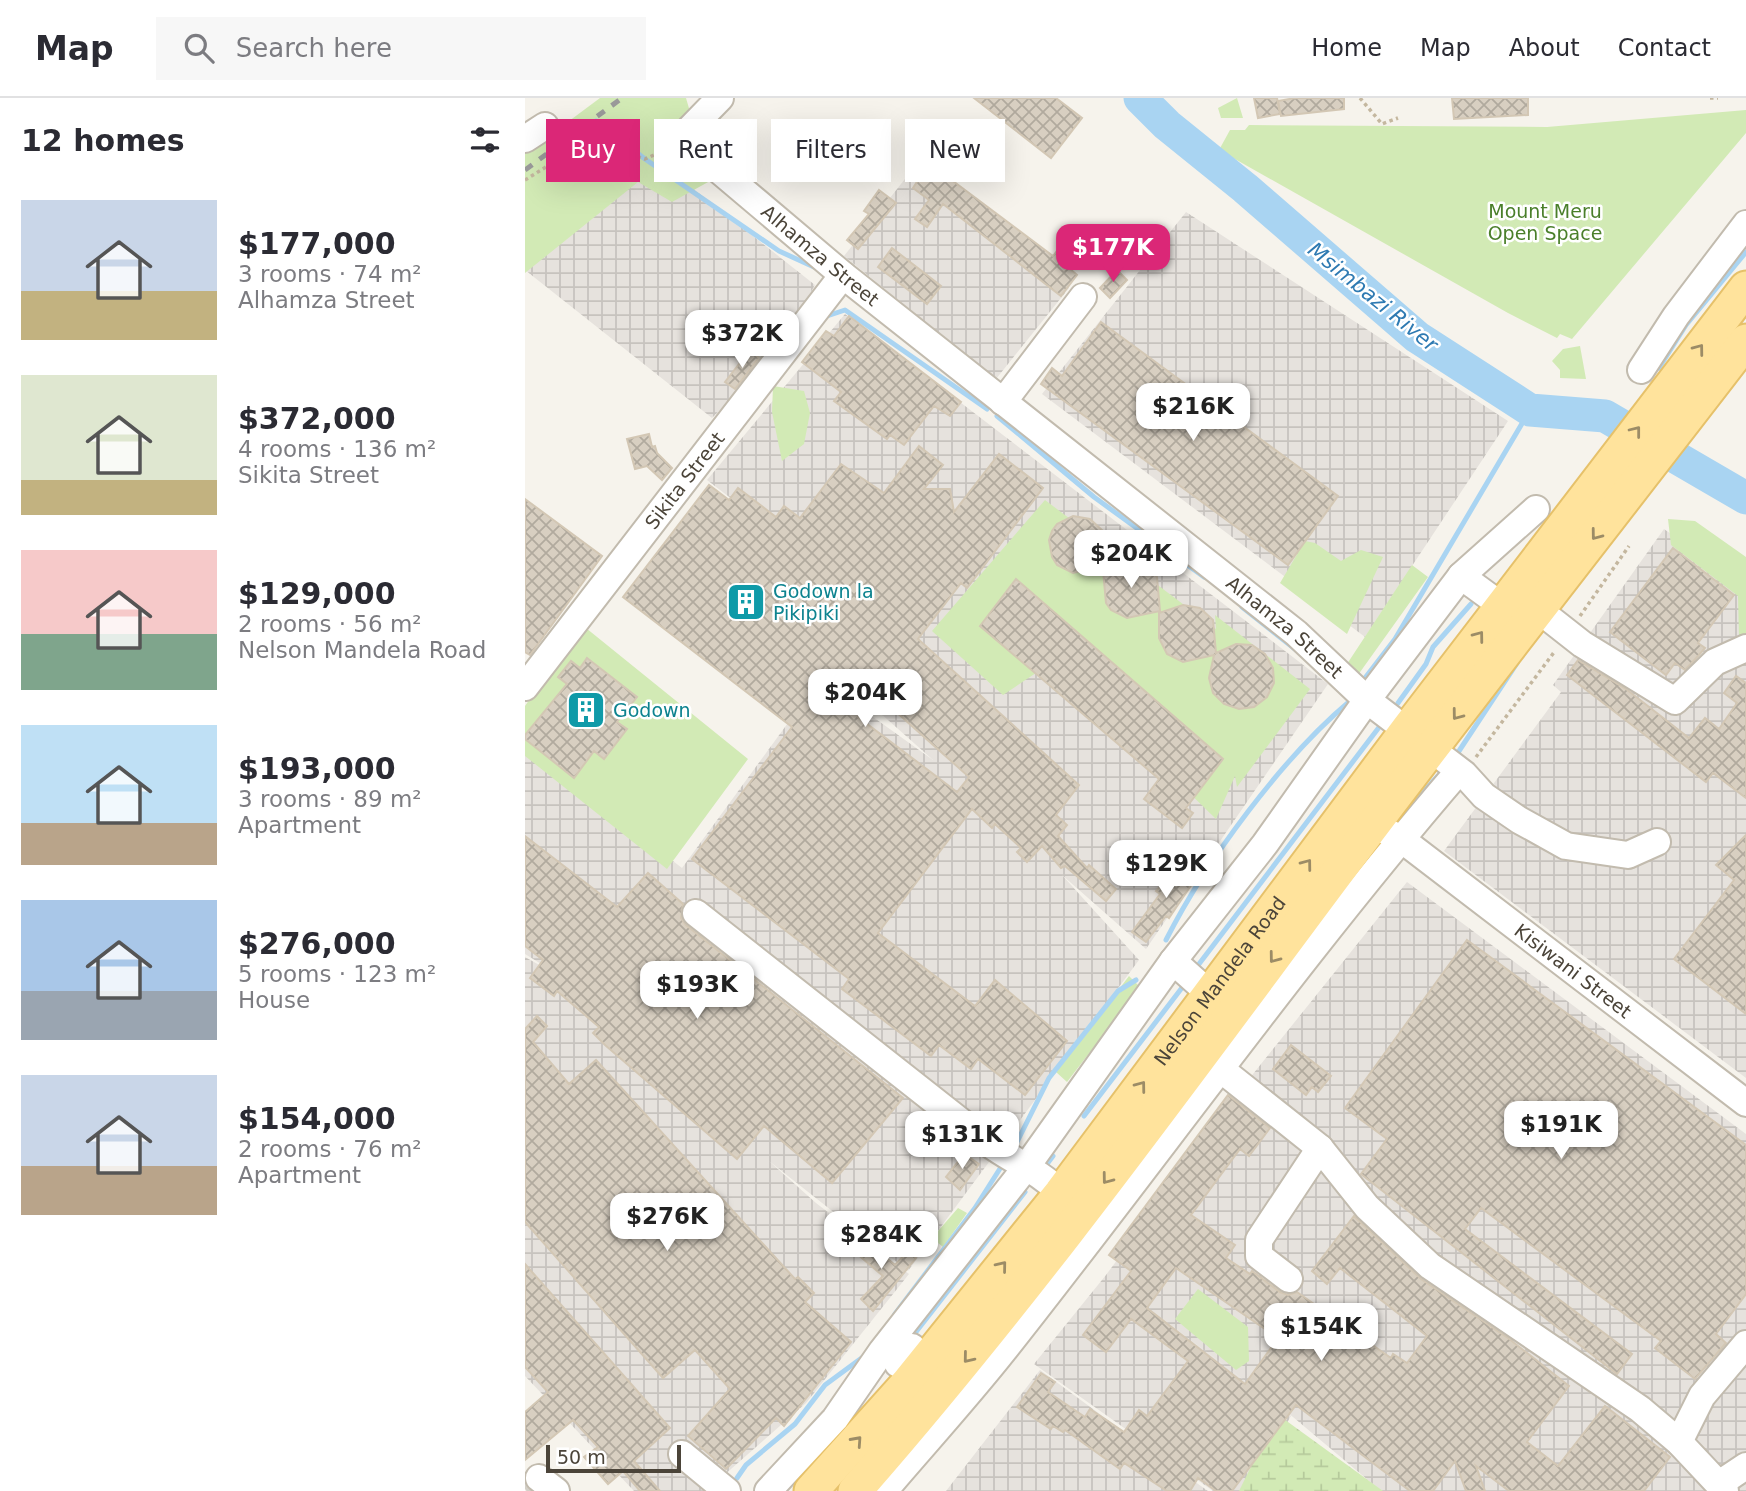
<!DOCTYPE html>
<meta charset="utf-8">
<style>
:root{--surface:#fff;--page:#f7f7f7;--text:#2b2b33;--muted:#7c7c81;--line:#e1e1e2;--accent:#db2777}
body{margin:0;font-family:"DejaVu Sans",sans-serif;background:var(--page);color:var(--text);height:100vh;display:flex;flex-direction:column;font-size:26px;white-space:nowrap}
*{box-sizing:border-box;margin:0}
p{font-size:23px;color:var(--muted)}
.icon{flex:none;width:38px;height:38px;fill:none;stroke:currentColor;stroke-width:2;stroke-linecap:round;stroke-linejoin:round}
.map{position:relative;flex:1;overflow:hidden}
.drawer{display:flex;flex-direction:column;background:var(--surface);width:525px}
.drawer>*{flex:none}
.hud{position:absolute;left:21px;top:21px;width:665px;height:63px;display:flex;gap:14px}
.scale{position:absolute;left:21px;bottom:18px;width:135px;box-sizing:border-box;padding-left:7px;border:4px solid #4b4439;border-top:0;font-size:19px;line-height:24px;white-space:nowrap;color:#4b4439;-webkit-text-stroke:5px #fff;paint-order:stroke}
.price{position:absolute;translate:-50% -60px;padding:0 16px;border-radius:14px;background:#fff;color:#222;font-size:23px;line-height:46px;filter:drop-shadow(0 2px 4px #0008)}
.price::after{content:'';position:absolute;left:50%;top:42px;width:21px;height:16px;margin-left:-10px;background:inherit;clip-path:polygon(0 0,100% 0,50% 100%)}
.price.active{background:var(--accent);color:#fff}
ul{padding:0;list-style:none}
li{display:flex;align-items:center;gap:21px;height:175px;padding:0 21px}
li span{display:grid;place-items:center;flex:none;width:196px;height:140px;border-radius:0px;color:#555}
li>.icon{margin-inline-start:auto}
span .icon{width:84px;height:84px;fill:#fffc;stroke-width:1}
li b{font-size:30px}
h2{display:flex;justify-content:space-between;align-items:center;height:84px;padding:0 21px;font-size:30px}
.pill{padding:0 24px;border-radius:0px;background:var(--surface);box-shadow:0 7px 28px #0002;font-size:24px;line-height:63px}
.pill.active{background:var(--accent);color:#fff}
header{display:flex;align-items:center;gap:42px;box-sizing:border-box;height:98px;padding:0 35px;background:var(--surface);border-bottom:2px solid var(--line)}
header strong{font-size:33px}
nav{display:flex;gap:38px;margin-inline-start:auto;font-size:24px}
.search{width:490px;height:63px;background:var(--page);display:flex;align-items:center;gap:18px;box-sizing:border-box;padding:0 24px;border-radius:0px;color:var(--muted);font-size:26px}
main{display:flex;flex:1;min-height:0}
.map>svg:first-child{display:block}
.industrial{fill:url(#industrial-grid)}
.green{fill:#d2eab5}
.wetland{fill:url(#wetland-marsh)}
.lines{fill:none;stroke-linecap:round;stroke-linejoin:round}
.stream{stroke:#a9d4f2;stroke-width:5}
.river{stroke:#a9d4f2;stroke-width:33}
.building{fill:url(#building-cross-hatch);stroke:#d3c7b4;stroke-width:2;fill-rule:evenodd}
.minor-tunnel{stroke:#d4d0c8;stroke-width:26;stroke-dasharray:26 13;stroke-linecap:butt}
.minor-casing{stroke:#c2bbae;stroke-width:30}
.major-casing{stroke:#e6c16a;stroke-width:37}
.path{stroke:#c4b79f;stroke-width:3.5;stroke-dasharray:3.5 3.5;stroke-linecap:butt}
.minor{stroke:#fff;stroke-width:26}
.major{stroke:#ffe39c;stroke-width:33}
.rail{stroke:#9a9a9a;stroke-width:5;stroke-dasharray:9 9;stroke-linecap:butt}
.oneway{stroke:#9c8c66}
.labels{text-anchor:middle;stroke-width:5;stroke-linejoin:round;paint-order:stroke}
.park-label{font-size:19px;fill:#4a7f2a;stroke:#fff}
.street-label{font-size:19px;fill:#4b4439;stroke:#fff}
.culture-label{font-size:19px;fill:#0d838f;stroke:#fff;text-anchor:start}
.water-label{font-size:21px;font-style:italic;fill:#2e7ab2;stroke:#fff}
</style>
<header>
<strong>Map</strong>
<div class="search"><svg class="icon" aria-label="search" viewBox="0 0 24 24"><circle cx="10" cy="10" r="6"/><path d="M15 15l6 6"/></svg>Search here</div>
<nav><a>Home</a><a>Map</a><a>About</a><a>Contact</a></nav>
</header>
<main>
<section class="drawer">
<h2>12 homes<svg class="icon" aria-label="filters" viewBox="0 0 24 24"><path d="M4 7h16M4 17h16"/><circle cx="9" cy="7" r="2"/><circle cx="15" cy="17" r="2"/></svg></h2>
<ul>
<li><span style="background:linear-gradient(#c9d6e8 65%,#c2b280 0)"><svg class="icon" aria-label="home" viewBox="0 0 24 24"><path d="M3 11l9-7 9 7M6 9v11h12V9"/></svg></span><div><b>$177,000</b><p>3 rooms · 74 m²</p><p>Alhamza Street</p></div></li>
<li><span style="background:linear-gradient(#dfe7d0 75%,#c2b280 0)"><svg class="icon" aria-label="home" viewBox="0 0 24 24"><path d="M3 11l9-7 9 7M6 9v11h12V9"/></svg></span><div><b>$372,000</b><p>4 rooms · 136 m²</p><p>Sikita Street</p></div></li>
<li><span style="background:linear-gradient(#f6c9c9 60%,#7fa58c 0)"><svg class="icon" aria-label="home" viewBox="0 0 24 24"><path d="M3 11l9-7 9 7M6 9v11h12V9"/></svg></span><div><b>$129,000</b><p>2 rooms · 56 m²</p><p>Nelson Mandela Road</p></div></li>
<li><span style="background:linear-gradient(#bfe0f5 70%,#b9a48a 0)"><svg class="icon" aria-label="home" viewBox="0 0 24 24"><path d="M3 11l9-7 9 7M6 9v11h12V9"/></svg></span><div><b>$193,000</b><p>3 rooms · 89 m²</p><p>Apartment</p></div></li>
<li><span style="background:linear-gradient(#a9c7e8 65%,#9aa5b1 0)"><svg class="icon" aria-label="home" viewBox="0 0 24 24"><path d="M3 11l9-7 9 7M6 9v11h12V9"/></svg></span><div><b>$276,000</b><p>5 rooms · 123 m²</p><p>House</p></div></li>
<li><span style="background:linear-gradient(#c9d6e8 65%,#b9a48a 0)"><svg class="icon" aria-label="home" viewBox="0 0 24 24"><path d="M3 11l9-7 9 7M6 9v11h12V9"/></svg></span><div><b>$154,000</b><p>2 rooms · 76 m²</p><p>Apartment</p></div></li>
</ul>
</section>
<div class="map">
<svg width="1221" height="1393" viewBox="0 0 1221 1393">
<defs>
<pattern id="industrial-grid" width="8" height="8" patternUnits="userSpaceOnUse" patternTransform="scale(1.75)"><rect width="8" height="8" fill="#e6e2dd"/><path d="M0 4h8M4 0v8" fill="none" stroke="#c7c3be"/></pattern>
<pattern id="wetland-marsh" width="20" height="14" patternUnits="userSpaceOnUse" patternTransform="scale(1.75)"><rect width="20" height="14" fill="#d2eab5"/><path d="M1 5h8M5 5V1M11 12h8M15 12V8" fill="none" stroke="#b6ca9c"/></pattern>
<pattern id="building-cross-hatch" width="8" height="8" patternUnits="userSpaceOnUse" patternTransform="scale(1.75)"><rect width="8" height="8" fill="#d8cfc1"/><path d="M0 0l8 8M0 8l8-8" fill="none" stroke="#b1aa9e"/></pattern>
</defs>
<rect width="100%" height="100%" fill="#f6f3ec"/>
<path class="industrial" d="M132 62 290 187 248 259 187 320 0 172Z
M391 67 544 190 471 281 319 158Z
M661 114 983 323 840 539 517 296Z
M320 216 803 586 621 851 537 777 614 862 383 1173 244 1063 291 1105 384 1176 281 1305 181 1393H109L0 1278V859L50 887 0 856V649L157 770 295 581 408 662 309 574 348 509 182 382Z
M1139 431 1221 489V980L919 753 1036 594 1028 587Z
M882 784 1221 1036V1393H856L768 1319 605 1196 766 1318 737 1368 727 1393H688L509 1266 581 1177 707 1007 721 1014 731 1000 728 996 811 1047 724 981Z
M515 1272 587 1325 683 1393H421Z"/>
<path class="green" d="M75 0H161L185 83 147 104 113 84 0 175V32H32Z
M712 0 718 20H696L693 10Z
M1221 12V35L1047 241 1035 236 1032 240 983 215 694 52 705 32H720L724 27 1022 29Z
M1055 248 1061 281 1035 280V272L1027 263 1038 251Z
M248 288 279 293 285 315 279 346 257 363 247 314Z
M520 402 691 531 690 517 785 591 712 689 710 678 691 721 529 563 478 597 407 533Z
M1143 421 1170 423 1221 459V536L1214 538 1213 498 1146 447Z
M780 443 790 445 816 463 836 452 858 459 822 536 755 485Z
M887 467 903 479 833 577 822 566Z
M56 526 223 661 142 771 0 658V608Z
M604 878 615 889 542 984 531 974Z
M433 1110 442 1115 418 1149 407 1140Z
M673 1191 723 1229 724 1263 711 1272 650 1221Z"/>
<path class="wetland" d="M752 1316 858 1393H714Z"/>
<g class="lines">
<path class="stream" d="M71 23 120 61 254 153 289 169
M299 219 320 212 462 311
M1134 270 1161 227 1221 154
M472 318 569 399 679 479
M717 509 775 555
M840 580 870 541 1005 312
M873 605 901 566 908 549 946 506
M932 656 992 565
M872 722 913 678
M641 842C681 763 757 660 825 603L822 600
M674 866 855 628
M559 1018 656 891
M491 1046 524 980 593 893 611 882
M522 1066 528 1058
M370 1216 450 1110 476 1069
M387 1239 500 1094
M212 1380 221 1367 270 1326 300 1287 338 1259"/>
<path class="river" d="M615 0 642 27 720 90 892 239 1005 312 1080 318 1221 400"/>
</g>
<path class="building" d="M449 0H531L557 20 526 60Z
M729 0H752L755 16 733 20Z
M770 0H819V11L756 18 753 3Z
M927 0H1003V17L929 21Z
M404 65 528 158 542 140 559 154 545 171 552 177 536 198 418 106 402 129 390 121 404 102 388 90Z
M354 92 371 105 333 151 322 142 344 116 339 113Z
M367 150 416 188 402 206 353 169Z
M592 172 602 182 585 200 575 190Z
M324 218 436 304 425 318 409 308 379 347 365 337 362 341 309 303 316 294 277 264 301 233 309 238Z
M576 224 813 398 763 467 516 286 527 270 537 278Z
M225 252 234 260 210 291 200 284Z
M124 336 127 349 130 348 132 355 147 370 137 382 122 368 110 371 102 341Z
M394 348 418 367 399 391H425L429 414 474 356 518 390 442 490 436 485 393 541 554 687 531 717 542 727 533 738 562 770 564 767 591 791 581 803 540 768 536 770 517 748 502 764 492 754 496 750 470 726 467 730 447 711 353 835 450 908 470 882 542 943 500 997 453 961 446 971 414 947 406 958 317 891 324 881 167 761 267 629 98 499 184 387 204 402 213 390 251 419 259 408 275 420 316 366 359 395ZM351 596 444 679 432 694 333 619Z
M0 401 77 458 5 557 0 554Z
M548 418 565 421 578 433 581 467 548 475 532 467 527 459 524 442 527 433 532 426Z
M1148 450 1209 497 1173 545 1180 550 1174 557 1160 572 1150 565 1141 577 1085 534Z
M602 463 619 466 632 479 635 513 602 520 586 512 581 505 578 472Z
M491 481 698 661 661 710 668 715 657 730 619 701 634 681 455 528Z
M658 507 675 510 688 522 691 555 711 546 727 547 740 556 748 570 749 585 742 599 729 609 714 611 699 606 688 595 684 580 689 557 658 564 642 556 634 540V515Z
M62 560 112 599 92 624 102 631 79 661 69 653 49 680 0 641V637L42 586 33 579 46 563 55 570Z
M1053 562 1101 591 1164 640 1180 620 1194 631 1212 605 1199 595 1211 578 1221 585V700L1188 675 1181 684 1042 577Z
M1221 737V916L1149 861 1209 782 1191 767Z
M0 738 92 809 123 775 158 806 156 820 161 827 378 1000 307 1085 239 1028 212 1061 80 947 68 935 74 929 32 893 29 898 5 880 18 862 0 848Z
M657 763 673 777 644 820 641 818 621 844 607 834 635 796 631 793Z
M942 842 1221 1047V1196L1191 1236 1201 1245 1170 1281 1130 1250 1136 1243 956 1110 940 1131 1107 1256 1092 1276 836 1076 862 1041 820 1010Z
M12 918 22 928 8 944 44 986 71 962 270 1181 273 1179 289 1195 280 1204 326 1244 259 1328 251 1320 201 1371 163 1338 205 1291 170 1252 138 1280 0 1124V931Z
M766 947 806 978 793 994 787 989 781 997 748 971Z
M703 997 745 1030 724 1058 715 1051 666 1117 710 1147 701 1160 725 1176 727 1173 755 1194 763 1197 772 1194 866 1260 868 1256 882 1265 902 1238 815 1170 802 1186 787 1173 829 1118 896 1181 983 1240 1044 1288 1002 1344 1033 1368 1080 1308 1145 1359 1119 1393H984L951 1368 960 1393H941L930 1363 908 1393H885L771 1307 707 1393H691L673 1380 665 1393H642L599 1365 595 1371 540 1332 538 1334 528 1328 526 1331 492 1309 516 1275 530 1284 523 1294 560 1319 565 1311 599 1334 614 1312 622 1318 663 1263 606 1221 581 1254 558 1237 606 1173 584 1157ZM651 1170 753 1240 720 1286 622 1210Z
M439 1056 454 1066 435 1092 421 1079Z
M335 1138 370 1167 384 1152 391 1160 348 1213 336 1201 358 1178 325 1150Z
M0 1166 145 1330 109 1363 135 1393H115L98 1373 83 1386 59 1359 73 1349 48 1322 0 1362V1314L23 1294 0 1269Z"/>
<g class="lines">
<path class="minor-tunnel" d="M0 1391 14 1380"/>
<g class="minor-casing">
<g id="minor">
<path id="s1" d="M195 0 156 40 318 177 771 535 842 602 939 676 959 698 994 722 1041 748 1103 757 1132 744"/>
<path d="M0 41 20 28"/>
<path d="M1116 272 1151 218 1221 126"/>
<path d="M478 304 558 199"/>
<path d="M936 478 977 508"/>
<path d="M1015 513 1057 546 1150 603 1190 564 1221 550"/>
<path id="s2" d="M0 589 318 177"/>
<path id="s3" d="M859 732 876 741 1221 1005"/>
<path d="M171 815 463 1045C488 1063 514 1073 536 1095"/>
<path d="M648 863 685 896"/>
<path d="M683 961 795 1050 842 1109 905 1168 1115 1311 1154 1344 1200 1393"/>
<path d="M764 1181 734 1158V1142L795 1050"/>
<path d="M373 1266 387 1249"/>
<path d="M1154 1344 1177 1298 1221 1246"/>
<path d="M157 1356 202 1393"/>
<path d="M14 1380 31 1393"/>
<path d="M1194 1386 1221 1368"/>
<path d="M243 1393 310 1321 357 1253 502 1068 648 863 740 746 842 602 936 478 1011 411"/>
<path d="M359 1393C399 1346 441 1300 479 1252 631 1060 773 860 933 674"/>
</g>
</g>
<g class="major-casing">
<g id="major">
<path id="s4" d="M286 1393 382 1286 536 1095 883 631 1221 190"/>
<path d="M330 1393C502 1197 655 985 811 776 945 597 1084 421 1221 243"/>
</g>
</g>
<path class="path" d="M835 0 857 26 873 20
M1185 0H1193
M0 82 63 43 120 61 140 52
M1055 518 1104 448
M951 659 1030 553"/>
<use href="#minor" class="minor"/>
<use href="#major" class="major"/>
<path class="rail" d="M0 72 97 0"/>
</g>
<defs><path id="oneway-chevron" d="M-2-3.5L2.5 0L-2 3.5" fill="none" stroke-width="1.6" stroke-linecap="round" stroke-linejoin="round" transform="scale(1.75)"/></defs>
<g class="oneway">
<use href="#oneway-chevron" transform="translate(1174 251) rotate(-53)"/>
<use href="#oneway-chevron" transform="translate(1111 333) rotate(-52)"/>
<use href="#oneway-chevron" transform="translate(1071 437) rotate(127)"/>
<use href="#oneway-chevron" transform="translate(954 538) rotate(-53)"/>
<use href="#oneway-chevron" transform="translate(932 617) rotate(127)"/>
<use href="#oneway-chevron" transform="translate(782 766) rotate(-53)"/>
<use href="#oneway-chevron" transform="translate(749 860) rotate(127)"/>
<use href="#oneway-chevron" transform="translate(616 988) rotate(-53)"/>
<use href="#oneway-chevron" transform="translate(582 1081) rotate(127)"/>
<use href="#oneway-chevron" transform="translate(477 1168) rotate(-51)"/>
<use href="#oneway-chevron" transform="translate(443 1260) rotate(129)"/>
<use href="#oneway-chevron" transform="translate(332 1343) rotate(-48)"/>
</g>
<defs>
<g id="building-square" transform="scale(2.0125)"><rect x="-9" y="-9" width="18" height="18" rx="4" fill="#0f9aa8" stroke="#fff"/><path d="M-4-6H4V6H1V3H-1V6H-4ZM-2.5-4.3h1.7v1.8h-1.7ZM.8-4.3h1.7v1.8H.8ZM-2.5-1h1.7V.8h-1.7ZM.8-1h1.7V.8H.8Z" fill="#fff"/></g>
</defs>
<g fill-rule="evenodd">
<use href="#building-square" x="221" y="504"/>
<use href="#building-square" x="61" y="612"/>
</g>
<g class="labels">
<g class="park-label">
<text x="1020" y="120">Mount Meru<tspan x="1020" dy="22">Open Space</tspan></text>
</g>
<g class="street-label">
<text dy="7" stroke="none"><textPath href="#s1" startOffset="238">Alhamza Street</textPath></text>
<text dy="7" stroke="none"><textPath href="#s2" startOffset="261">Sikita Street</textPath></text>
<text dy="7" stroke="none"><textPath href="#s1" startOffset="833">Alhamza Street</textPath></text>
<text dy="7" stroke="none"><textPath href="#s3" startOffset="236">Kisiwani Street</textPath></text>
<text dy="7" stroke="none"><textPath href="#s4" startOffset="654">Nelson Mandela Road</textPath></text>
</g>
<g class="culture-label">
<text x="248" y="500">Godown la<tspan x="248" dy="22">Pikipiki</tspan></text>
<text x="88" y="619">Godown</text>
</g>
<g class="water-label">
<text transform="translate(848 199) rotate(39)" y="7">Msimbazi River</text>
</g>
</g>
</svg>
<div class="scale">50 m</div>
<b class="price active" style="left:588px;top:186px">$177K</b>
<b class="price" style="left:217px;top:272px">$372K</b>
<b class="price" style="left:668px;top:345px">$216K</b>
<b class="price" style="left:606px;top:492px">$204K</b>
<b class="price" style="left:340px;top:631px">$204K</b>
<b class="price" style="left:641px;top:802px">$129K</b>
<b class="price" style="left:172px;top:923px">$193K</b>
<b class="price" style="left:1036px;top:1063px">$191K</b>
<b class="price" style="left:437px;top:1073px">$131K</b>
<b class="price" style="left:142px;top:1155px">$276K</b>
<b class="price" style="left:356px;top:1173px">$284K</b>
<b class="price" style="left:796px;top:1265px">$154K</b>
<div class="hud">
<a class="pill active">Buy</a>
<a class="pill">Rent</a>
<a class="pill">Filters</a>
<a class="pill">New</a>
</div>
</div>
</main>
